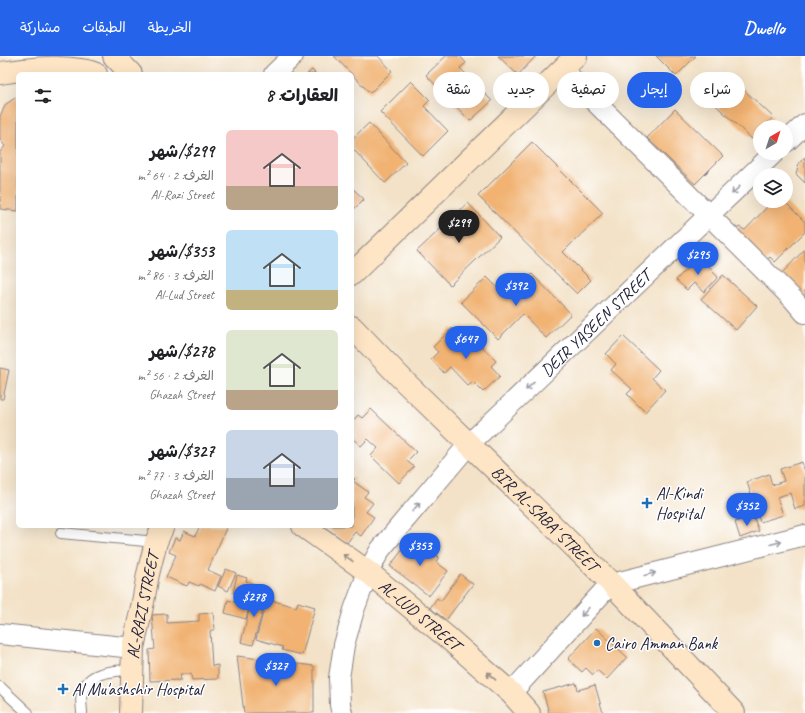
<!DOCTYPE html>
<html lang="ar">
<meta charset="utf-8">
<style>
:root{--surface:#fff;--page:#f2f2f2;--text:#202124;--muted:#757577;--accent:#2563eb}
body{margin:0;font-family:Caveat,"Playpen Sans Arabic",sans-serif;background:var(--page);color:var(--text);direction:rtl;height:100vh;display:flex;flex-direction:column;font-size:15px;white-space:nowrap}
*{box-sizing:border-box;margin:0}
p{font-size:13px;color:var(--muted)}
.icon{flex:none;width:22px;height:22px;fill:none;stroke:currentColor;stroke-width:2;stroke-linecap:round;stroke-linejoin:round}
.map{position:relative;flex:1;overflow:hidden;direction:ltr}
.sheet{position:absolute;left:16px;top:16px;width:338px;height:456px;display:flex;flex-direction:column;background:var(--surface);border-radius:6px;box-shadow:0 4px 16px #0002;direction:rtl}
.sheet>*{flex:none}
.guide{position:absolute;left:366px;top:16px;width:379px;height:36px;direction:rtl;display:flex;gap:8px}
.needle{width:26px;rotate:39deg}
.buttons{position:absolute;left:753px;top:64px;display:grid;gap:8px}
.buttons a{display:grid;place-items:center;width:40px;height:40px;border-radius:50%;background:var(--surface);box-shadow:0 4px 16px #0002;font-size:20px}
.price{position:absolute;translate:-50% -34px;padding:0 9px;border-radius:14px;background:var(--accent);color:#fff;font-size:13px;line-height:26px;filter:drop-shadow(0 1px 2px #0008)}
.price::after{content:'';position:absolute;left:50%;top:24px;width:12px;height:9px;margin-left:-6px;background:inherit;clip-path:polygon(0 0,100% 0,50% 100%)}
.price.active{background:#222;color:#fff}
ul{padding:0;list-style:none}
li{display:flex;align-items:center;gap:12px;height:100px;padding:0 16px}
li span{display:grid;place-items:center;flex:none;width:112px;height:80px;border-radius:6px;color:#555}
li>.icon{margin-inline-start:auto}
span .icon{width:48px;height:48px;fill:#fffc;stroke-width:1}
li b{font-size:17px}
h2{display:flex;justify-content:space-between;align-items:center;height:48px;padding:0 16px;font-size:17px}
.tag{padding:0 14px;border-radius:18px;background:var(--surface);box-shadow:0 4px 16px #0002;font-size:14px;line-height:36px}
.tag.active{background:var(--accent);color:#fff}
header{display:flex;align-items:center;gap:24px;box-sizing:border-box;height:56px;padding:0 20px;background:var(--accent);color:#fff}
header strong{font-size:19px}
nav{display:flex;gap:22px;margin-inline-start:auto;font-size:14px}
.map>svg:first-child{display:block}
.building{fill:#f1b272}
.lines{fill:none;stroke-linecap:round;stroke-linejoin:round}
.lane-casing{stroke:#8a8281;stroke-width:12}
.street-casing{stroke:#8a8281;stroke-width:22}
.secondary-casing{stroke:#8a8281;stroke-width:24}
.lane{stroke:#fff;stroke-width:10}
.street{stroke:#fff;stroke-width:20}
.secondary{stroke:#fde5c5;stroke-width:22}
.oneway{stroke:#9c9ca7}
.oneway2{stroke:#9a8d87}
.poi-dot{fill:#1f6fb2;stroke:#fff;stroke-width:1.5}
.labels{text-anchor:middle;stroke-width:3;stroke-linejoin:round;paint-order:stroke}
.street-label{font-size:17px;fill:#22223b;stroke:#fff}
.poi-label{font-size:17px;fill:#22223b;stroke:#fff;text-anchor:start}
</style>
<header>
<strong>Dwello</strong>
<nav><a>الخريطة</a><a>الطبقات</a><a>مشاركة</a></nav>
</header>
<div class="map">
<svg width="805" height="657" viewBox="0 0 805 657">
<rect width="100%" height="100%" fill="#fff"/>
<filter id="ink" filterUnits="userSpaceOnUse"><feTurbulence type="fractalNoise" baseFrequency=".025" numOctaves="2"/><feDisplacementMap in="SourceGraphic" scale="8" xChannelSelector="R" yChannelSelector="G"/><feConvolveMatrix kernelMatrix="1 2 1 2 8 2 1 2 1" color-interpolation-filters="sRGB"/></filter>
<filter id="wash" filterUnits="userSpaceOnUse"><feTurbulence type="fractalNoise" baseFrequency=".012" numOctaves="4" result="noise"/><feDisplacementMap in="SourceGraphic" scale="16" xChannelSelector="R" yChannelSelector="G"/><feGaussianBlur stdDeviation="0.9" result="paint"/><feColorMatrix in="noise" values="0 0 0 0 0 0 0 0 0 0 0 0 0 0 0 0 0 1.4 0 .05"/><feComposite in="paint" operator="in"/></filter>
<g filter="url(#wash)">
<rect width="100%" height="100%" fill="#f3e2c7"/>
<g id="blocks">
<path class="building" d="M334 0H378L392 15 370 37Z
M446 0H460L466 7 460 12 492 45 470 65 426 19Z
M498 0H536L518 19Z
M656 0H696L676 20Z
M312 14 316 18H307Z
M729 20 773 61 764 71H760V75L752 83 708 42Z
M411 25 430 44 424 50 448 75 423 100 380 56Z
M18 40V155L0 153V96L5 90 0 84V60L6 48Z
M675 53 723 100 695 128 647 82Z
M369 67 406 107 385 127 352 92V83Z
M532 86 603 157 563 196 591 224 577 238 478 140Z
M805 101V127L796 118 799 107Z
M352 132 364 143 352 155Z
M773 145H784L805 166V176L775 206 770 201 761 209 730 179 739 171 745 174Z
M468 147 500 181 450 229 417 195Z
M805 193V241L781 218Z
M698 201 713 214 712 215 718 221 704 236 694 227 687 234 676 224Z
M532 218 571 258 546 282 523 258 498 283 461 246 487 221 508 242Z
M723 219 757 250 736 274 701 243Z
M452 272 468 288 474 282 496 305 491 310 500 320 483 336 473 326 468 330 450 311 444 317 431 303 438 296 433 291Z
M623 280 659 314 652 322 665 334 645 356 627 338 632 333 611 314 616 308 606 298Z
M0 312 9 314 3 343H0Z
M371 353 416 396 407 405 414 411 399 427 371 400 378 392 368 383 361 390 352 382V366L358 359 362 362Z
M802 406 805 416V450L795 453 790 437 777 441 783 459 760 466 747 426 769 418 772 429 784 425 780 413Z
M352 421 355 423 353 425 368 436 364 441 373 447 366 456 374 461 361 480 355 476 347 487 323 470H352Z
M753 460 759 475 740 482 735 466Z
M200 470H227L208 514 221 520 215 535 200 528 199 530 189 526 187 530 166 521 176 499 169 496 175 482 180 484 184 475 195 480Z
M410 484 419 491 423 486 431 492 429 494 439 501 436 506 448 515 429 540 390 510Z
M226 513 236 517 228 535 218 530Z
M460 518 473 528 446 564 430 552 437 542 441 545Z
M237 519 247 522 246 525 255 528 246 563 225 557 228 544 238 547 240 539 233 537Z
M254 535 267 539 253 589 241 586Z
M267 543 296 551 298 546 315 551 302 599 282 594 283 591 256 583Z
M213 557 215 573 210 575 212 610 218 609V623L192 624 191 618H180L181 624 150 625 149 594 155 593 152 559 167 558V567L199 565V558Z
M596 572 627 601 607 623 597 614 593 619 586 612 582 616 568 603Z
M237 600 314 610V657H244Z
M576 627 578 634 595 629 603 657H549L543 636Z"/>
</g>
</g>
<g filter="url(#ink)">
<use href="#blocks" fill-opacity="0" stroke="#8a8281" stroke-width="1"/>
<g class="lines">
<g class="lane-casing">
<path id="lane" d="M61 477 156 486
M0 631 28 657
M82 657C82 651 80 643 82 638 87 614 113 616 132 613"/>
</g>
<g class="street-casing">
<g id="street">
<path d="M563 14 793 243 805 257"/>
<path d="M274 18 293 0"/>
<path d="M786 86 805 68"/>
<path d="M0 578 133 592"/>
<path d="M511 637 603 536 612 528 805 479"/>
<path id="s1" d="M342 657 340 649 339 622 344 589 354 554 368 516 380 494 399 471 469 388 774 97"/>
</g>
</g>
<g class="secondary-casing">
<g id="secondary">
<path d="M114 0 131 18"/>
<path d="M0 17C27 13 54 9 81 14 86 15 92 16 96 18"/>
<path d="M352 218 576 0"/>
<path id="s2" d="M352 271 406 327 542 459 612 528 734 657"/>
<path id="s3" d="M303 470 368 516 448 582 511 637 529 657"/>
<path id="s4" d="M131 657 133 592 143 546 148 518 156 486 163 470"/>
</g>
</g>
<use href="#lane" class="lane"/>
<use href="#street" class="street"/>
<use href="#secondary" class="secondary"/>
</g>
<defs><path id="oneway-shaft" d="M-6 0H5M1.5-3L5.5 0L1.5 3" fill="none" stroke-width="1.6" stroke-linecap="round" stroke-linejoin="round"/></defs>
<g class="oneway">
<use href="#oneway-shaft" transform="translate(736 134) rotate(136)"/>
<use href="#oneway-shaft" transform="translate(530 330) rotate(136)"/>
<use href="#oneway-shaft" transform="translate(416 451) rotate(-50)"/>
<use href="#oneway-shaft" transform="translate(776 487) rotate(-14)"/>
<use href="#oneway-shaft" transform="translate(650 518) rotate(-14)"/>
<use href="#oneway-shaft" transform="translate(585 556) rotate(132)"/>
</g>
<g class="oneway2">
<use href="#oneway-shaft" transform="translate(348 502) rotate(-145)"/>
<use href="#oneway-shaft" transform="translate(491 620) rotate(-139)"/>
</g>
</g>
<g class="poi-dot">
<path d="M645 441h4v4h4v4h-4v4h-4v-4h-4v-4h4z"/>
<circle cx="597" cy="587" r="4"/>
<path d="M61 627h4v4h4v4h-4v4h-4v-4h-4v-4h4z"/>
</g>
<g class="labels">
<g class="street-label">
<text dy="6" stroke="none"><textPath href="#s1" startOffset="484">DEIR YASEEN STREET</textPath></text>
<text dy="6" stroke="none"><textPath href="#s2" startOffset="272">BI'R AL-SABA' STREET</textPath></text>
<text dy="6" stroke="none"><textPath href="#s4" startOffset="108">AL-RAZI STREET</textPath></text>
<text dy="6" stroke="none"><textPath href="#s3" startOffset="147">AL-LUD STREET</textPath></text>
</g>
<g class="poi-label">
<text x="656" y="443">Al-Kindi<tspan x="656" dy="20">Hospital</tspan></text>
<text x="605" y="593">Cairo Amman Bank</text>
<text x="72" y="639">Al Mu'ashshir Hospital</text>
</g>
</g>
</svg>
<div class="buttons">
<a><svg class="needle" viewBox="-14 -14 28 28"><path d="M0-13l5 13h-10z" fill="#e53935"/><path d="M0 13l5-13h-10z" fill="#757577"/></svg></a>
<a><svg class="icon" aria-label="layers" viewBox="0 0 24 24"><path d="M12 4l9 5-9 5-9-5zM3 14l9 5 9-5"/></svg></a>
</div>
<b class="price active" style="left:459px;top:188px">$299</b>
<b class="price" style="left:698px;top:220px">$295</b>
<b class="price" style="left:516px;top:251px">$392</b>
<b class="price" style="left:466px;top:304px">$647</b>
<b class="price" style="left:747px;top:471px">$352</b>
<b class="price" style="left:420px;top:511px">$353</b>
<b class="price" style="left:254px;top:562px">$278</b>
<b class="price" style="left:276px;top:631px">$327</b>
<div class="guide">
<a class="tag">شراء</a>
<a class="tag active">إيجار</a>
<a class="tag">تصفية</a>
<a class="tag">جديد</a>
<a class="tag">شقة</a>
</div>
<section class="sheet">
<h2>العقارات: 8<svg class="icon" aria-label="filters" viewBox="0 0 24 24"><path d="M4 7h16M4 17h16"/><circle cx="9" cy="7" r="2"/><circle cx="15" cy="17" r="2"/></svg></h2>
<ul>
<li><span style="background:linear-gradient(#f6c9c9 70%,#b9a48a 0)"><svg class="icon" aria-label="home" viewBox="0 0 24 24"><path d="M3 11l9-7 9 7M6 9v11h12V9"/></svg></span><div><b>$299/شهر</b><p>الغرف: 2 · 64 m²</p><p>Al-Razi Street</p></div></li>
<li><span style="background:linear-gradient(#bfe0f5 75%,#c2b280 0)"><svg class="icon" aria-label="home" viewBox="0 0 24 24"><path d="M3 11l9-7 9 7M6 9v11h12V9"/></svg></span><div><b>$353/شهر</b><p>الغرف: 3 · 86 m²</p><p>Al-Lud Street</p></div></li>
<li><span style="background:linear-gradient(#dfe7d0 75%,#b9a48a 0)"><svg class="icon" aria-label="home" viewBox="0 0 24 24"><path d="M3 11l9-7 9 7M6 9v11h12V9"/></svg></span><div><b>$278/شهر</b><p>الغرف: 2 · 56 m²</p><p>Ghazah Street</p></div></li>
<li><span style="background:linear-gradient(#c9d6e8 60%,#9aa5b1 0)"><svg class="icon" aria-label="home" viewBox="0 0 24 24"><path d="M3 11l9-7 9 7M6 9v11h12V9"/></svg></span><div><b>$327/شهر</b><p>الغرف: 3 · 77 m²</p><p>Ghazah Street</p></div></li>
</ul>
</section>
</div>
